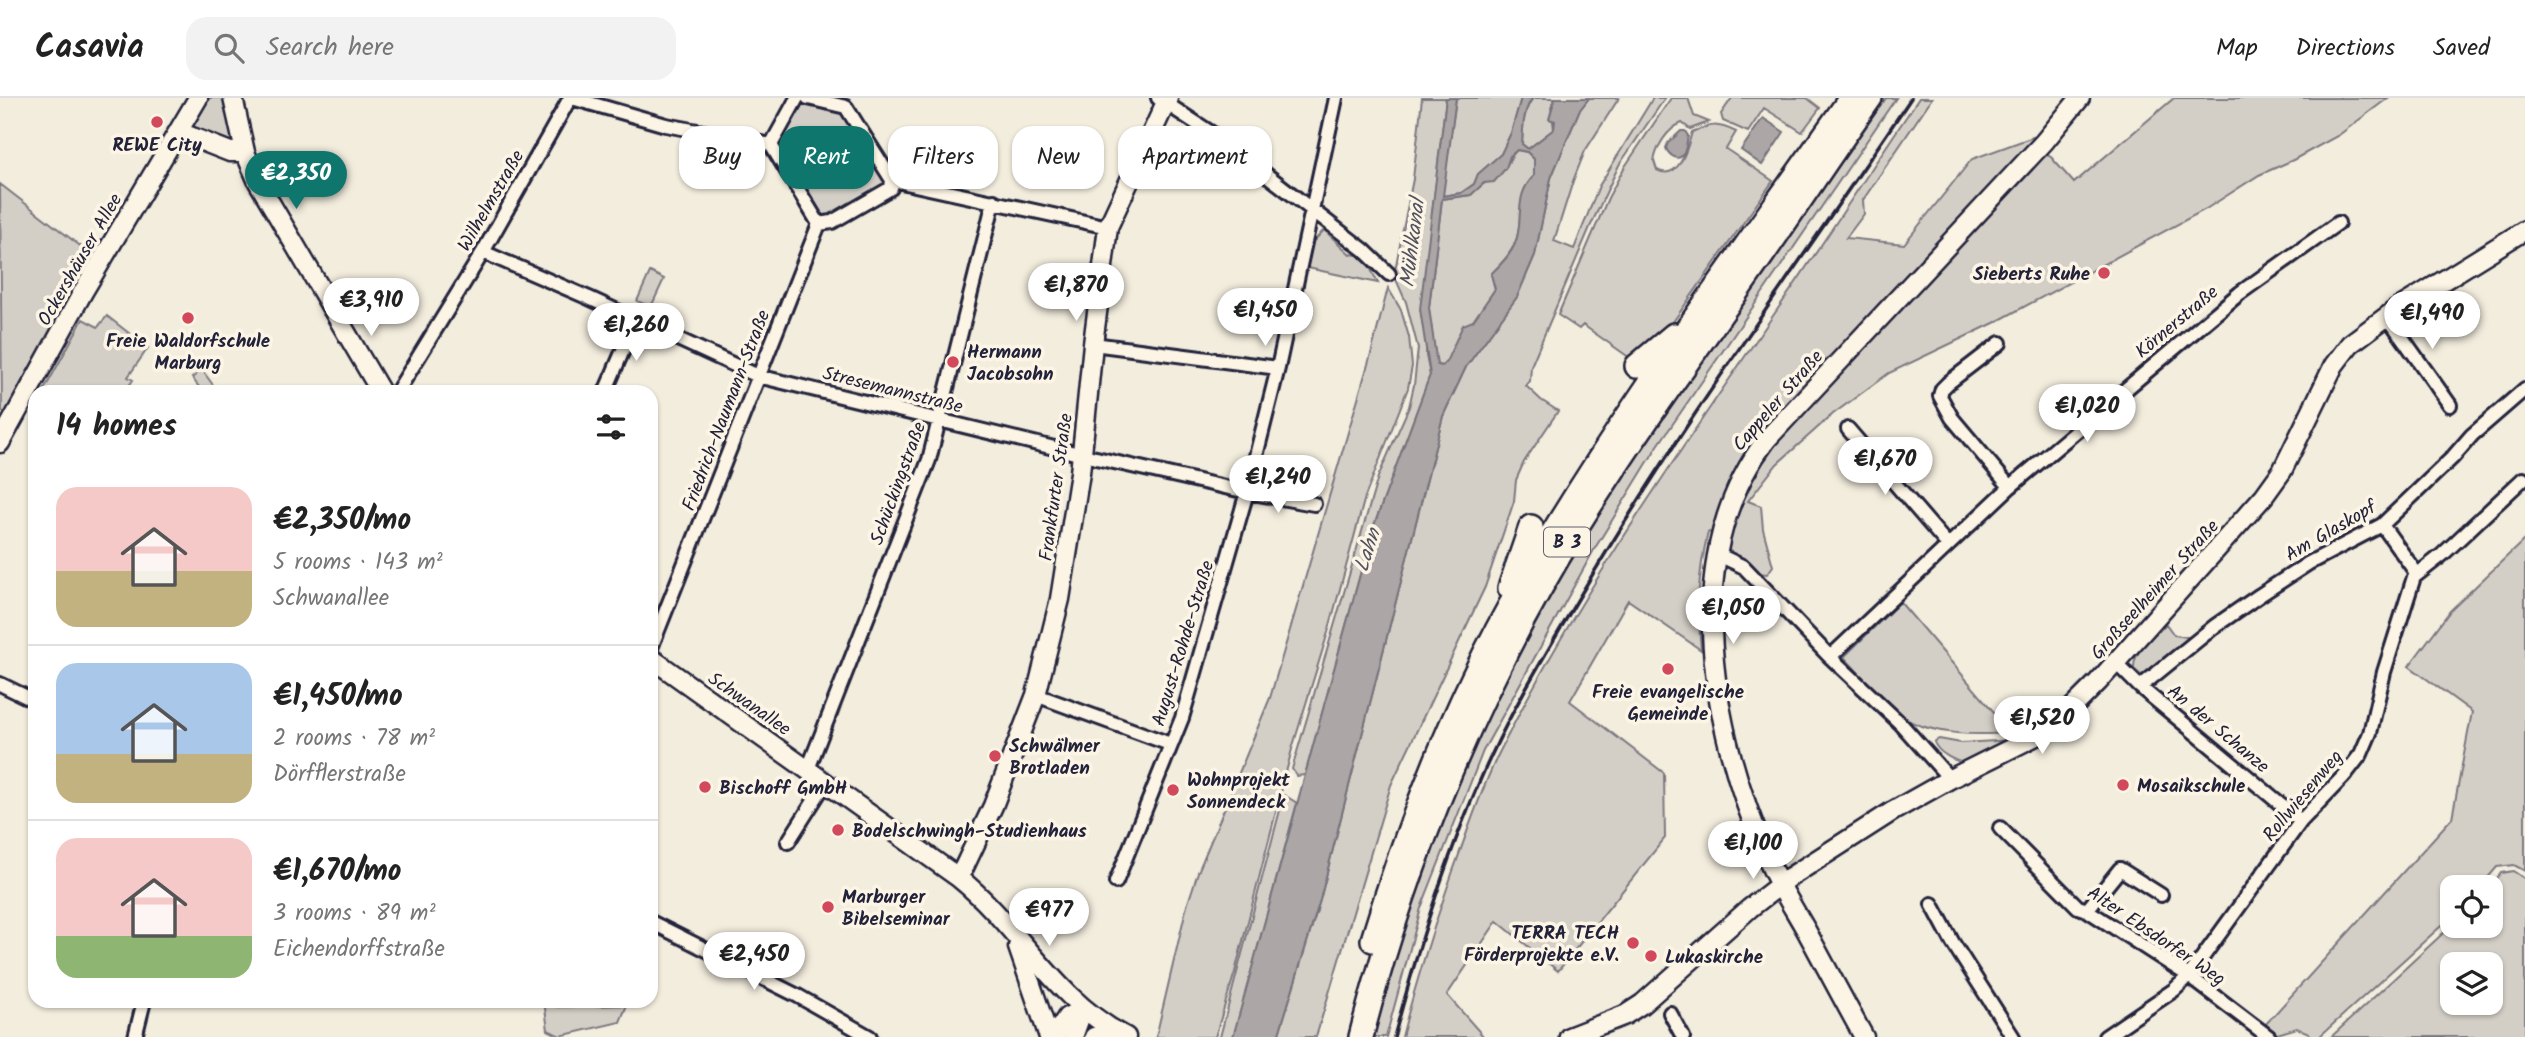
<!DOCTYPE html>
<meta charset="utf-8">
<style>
:root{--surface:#fff;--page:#f2f2f2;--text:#222;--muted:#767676;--line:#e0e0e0;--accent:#0f766e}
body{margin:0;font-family:Kalam,sans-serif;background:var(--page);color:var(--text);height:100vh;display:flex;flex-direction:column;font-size:26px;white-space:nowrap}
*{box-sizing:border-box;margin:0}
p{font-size:23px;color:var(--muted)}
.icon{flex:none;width:38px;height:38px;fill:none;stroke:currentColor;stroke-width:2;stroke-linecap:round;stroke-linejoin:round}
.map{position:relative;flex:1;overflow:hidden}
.panel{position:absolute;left:28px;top:287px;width:630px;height:623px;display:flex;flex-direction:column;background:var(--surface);border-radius:21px;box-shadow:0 2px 5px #0004}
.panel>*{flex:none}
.hud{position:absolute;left:679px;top:28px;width:665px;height:63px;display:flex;gap:14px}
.controls{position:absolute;left:2440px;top:777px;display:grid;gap:14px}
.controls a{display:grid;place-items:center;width:63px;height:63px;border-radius:14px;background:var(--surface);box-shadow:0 2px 5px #0004;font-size:35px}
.price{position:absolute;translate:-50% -60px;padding:0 16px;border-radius:24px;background:#fff;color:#222;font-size:23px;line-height:46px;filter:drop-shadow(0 2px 4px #0008)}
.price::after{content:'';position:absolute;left:50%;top:42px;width:21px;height:16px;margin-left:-10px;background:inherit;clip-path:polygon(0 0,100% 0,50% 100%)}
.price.selected{background:var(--accent);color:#fff}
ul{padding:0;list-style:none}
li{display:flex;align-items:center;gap:21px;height:175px;padding:0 28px}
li+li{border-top:2px solid var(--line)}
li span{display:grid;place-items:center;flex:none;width:196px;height:140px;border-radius:21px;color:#555}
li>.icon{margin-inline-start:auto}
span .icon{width:84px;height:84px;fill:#fffc;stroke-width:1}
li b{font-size:30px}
h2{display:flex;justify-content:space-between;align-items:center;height:84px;padding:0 28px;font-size:30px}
.chip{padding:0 24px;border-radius:21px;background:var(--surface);box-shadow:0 2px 5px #0004;font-size:24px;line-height:63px}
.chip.selected{background:var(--accent);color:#fff}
header{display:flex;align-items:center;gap:42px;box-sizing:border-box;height:98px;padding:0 35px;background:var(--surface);border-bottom:2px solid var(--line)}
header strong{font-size:33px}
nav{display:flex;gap:38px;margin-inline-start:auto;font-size:24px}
.search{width:490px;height:63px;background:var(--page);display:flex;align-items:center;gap:18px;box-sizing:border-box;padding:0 24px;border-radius:21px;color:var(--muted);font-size:26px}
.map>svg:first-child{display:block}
.green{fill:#d4cfc6;stroke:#7b7880;stroke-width:2;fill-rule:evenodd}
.water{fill:#aca7a6;stroke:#75727b;stroke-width:2;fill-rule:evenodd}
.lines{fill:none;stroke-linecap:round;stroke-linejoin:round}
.street-casing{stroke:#22223b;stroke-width:18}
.secondary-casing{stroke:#22223b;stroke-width:23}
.highway-casing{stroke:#22223b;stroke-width:28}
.street{stroke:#fcf5e5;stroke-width:12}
.secondary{stroke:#fcf5e5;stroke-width:18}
.highway{stroke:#fcf5e5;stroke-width:23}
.rail{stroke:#22223b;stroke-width:3.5}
.poi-dot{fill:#d1495b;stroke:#fcf5e5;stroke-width:2.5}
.labels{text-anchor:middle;stroke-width:7;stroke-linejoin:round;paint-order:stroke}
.shield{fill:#fcf5e5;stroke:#63616e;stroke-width:2}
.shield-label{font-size:18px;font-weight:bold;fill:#22223b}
.poi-label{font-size:19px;font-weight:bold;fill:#22223b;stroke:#fcf5e5;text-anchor:start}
.street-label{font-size:19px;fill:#22223b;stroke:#fcf5e5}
.water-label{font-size:21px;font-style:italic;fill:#525160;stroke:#fcf5e5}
</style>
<header>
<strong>Casavia</strong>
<div class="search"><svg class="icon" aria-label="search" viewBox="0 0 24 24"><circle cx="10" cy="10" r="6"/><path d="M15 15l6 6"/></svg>Search here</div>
<nav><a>Map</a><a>Directions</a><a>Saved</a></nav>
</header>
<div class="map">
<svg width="2525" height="939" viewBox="0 0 2525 939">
<rect width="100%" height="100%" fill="#f3edde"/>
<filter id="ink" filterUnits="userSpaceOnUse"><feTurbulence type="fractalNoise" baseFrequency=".0143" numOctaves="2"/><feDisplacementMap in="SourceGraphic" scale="14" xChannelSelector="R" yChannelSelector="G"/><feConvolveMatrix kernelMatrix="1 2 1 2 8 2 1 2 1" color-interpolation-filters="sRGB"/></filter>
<g filter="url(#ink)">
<path class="green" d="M206 0H225L233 40 229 45 192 30Z
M799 0 845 11 889 89 822 125 774 47Z
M1422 0H1446L1431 125 1426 258 1430 277 1372 433 1305 677 1297 678 1292 671 1378 379 1409 309 1414 287 1418 250 1406 204 1394 177 1413 81Z
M1456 0H1521L1511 35 1501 56 1478 76 1474 86 1461 95 1442 98Z
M1533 0H1555L1551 9 1554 31 1528 51 1522 46C1523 31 1523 11 1533 0Z
M1589 0H1619L1585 53 1573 83 1554 143 1574 151 1599 88 1653 0H1665L1619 67 1590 129 1531 268 1530 283 1526 288 1541 302 1558 313 1524 364 1516 382 1514 403 1485 489 1391 687 1316 939H1278L1320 802 1443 318 1466 269 1517 199 1535 157 1551 80 1579 13Z
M1671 0H1688L1694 18 1709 24 1690 31 1682 25C1667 31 1657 48 1654 63L1657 72C1679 84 1688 49 1692 34 1711 26 1717 25 1736 34L1726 51 1773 83 1665 235 1633 262 1583 227 1579 231 1558 217 1608 100 1624 70Z
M1732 0H1807L1820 10 1802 34 1764 10 1748 34 1723 23 1721 16Z
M1886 0H1896L1657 349 1595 450 1483 653 1421 810 1386 939H1372L1399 838 1468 654 1555 485 1607 401Z
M1919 0H1932L1863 102 1864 116 1846 140 1904 146 1972 61 2033 39 2074 85 2174 0H2388L2339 37 2293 62 2259 77 2206 111 1994 225 1889 275 1833 316 1777 366 1748 403 1761 408 1763 431 1773 468 1767 476 1759 475 1725 452 1729 440 1708 434C1697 481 1697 505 1701 552L1628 502 1570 603 1664 675 1665 740 1558 873 1497 823 1447 897 1484 939H1402C1416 883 1434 828 1453 773 1467 735 1480 694 1498 657 1576 500 1678 356 1777 212 1826 142 1871 70 1919 0Z
M1517 52 1527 54 1534 61V78C1517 94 1522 113 1518 135 1515 152 1503 164 1491 176L1495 191 1446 264 1442 268 1436 267 1429 210 1442 101 1471 97C1480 86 1494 81 1504 71 1509 66 1510 58 1517 52Z
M0 86 92 157 6 314H2Z
M1324 132 1350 156 1364 158 1378 185 1303 169 1309 141 1315 142Z
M650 174 664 181 651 209 637 203Z
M1388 190 1401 212 1409 239 1412 268 1408 290 1365 399 1329 531 1292 651 1235 874 1215 939H1156L1186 811 1198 774 1270 600 1371 256Z
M107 218 148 250 128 279 133 282 126 292 129 294H43L83 221 98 229Z
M202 272 216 291 212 294H203L192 280Z
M2525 441V773L2514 767 2497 769 2480 789H2452V818L2319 939H2311L2309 935 2297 930 2274 937 2265 927 2452 720 2472 614 2409 568 2450 513Z
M1900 504 2012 635C1977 637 1937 638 1905 621 1891 613 1858 573 1844 559Z
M2166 526 2174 537 2193 540 2147 577H2141L2134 571C2133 551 2153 539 2166 526Z
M1939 641 1961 645 2013 642 1965 665C1954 663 1938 655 1934 644Z
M1284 697 1297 705 1237 926 1233 939H1220Z
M2513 773 2525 781V939H2331L2452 827 2490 828V789L2501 775ZM2490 866V905H2452V866Z
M544 903H556L557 909 627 907 620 924 560 938 548 932Z"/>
<path class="water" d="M1446 0H1456L1443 98 1461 95 1474 86 1478 76 1501 56 1511 35 1521 0H1533C1523 11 1523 31 1522 46L1528 51 1554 31 1555 23 1549 21 1555 0H1589L1579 13 1551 80 1535 157 1517 199 1466 269 1443 318 1320 802 1278 939H1233L1372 433 1430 277 1420 211ZM1517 52 1527 54 1534 61V78C1516 96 1522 111 1518 135 1515 153 1503 164 1491 176L1495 191 1473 223 1463 227 1446 264 1442 268 1437 267 1429 210 1442 101 1471 97 1484 85 1494 84 1506 70 1510 58Z
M1763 20 1784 34 1762 67 1741 52Z
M1681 33H1685L1688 38C1687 42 1686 51 1684 55 1678 65 1669 57 1666 50L1668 45Z
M812 53a9 9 0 1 1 18 0a9 9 0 1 1-18 0Z"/>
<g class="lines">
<g class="street-casing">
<path id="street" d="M572 0 666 27 771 47
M797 0 771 47 819 126
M808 0 846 9 892 82 891 90 832 124 819 126
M1158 0 1219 40 1364 152 1389 176
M892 82 1108 129
M483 154 589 200 758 278 1083 357 1247 394 1314 406
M2387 218 2450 307
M2000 245 1948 285 1942 291 1940 298 1952 320 2010 389
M1093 246 1278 270
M397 294 483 154 570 0
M605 294 636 222
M1848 331 1947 446
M2382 427 2417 476
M1717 456 1744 469 1830 559 1901 626 1950 681
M651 550 819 126
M1830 559 2010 389 2240 195 2338 125
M2115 564 2140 589 2301 723
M0 586 35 603
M2140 589 2215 528 2260 497 2309 465 2382 427 2452 360 2472 337 2525 291
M1036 597 1170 646
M808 671 929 362 994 103
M2000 730 2078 809 2087 812 2189 878 2269 939
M788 744 826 684
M1116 784 1182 620 1247 394 1278 270 1336 0
M1932 806 1953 845 2013 939
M2087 812 2120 771 2161 797
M651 824 798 898 870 939
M1670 915 1683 939
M135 939 144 903
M2105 939 2174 892 2189 878 2301 723 2344 678 2361 656 2370 635 2384 574 2414 479 2442 457 2523 381"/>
</g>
<g class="secondary-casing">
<path id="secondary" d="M233 0 245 54 258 84 381 294
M179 34 230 54H245
M0 345 83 194 198 0
M651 560 959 780C1020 829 1054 902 1126 939
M959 780 993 708 1036 597 1060 501 1080 375 1093 246 1108 129 1168 0
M1018 849 1049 939
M1054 939 1067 919 1083 911
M1073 939 1083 911
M1094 939 1119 935
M1569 939 1625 917 1642 906 1750 810 1790 779 1893 713 1950 681 2052 630 2098 584 2264 398 2282 373 2334 267 2350 246 2394 213 2525 132
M1864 939C1844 903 1825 867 1806 832 1793 809 1778 786 1768 762 1713 635 1676 459 1767 341L2044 44 2080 0"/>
</g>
<g class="highway-casing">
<path id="highway" d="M1637 268 1674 237
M1510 490 1531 429
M1373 842C1410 719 1458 598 1522 487 1620 317 1739 160 1851 0
M1361 939C1406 762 1480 584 1577 428 1638 330 1707 237 1772 143 1805 95 1837 47 1870 0"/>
</g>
<use href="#street" class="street"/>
<use href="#secondary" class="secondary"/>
<use href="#highway" class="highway"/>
<path class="rail" d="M1394 939C1420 843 1449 748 1491 658 1516 604 1548 552 1578 501 1680 328 1799 167 1911 0"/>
</g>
</g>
<g class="poi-dot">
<circle cx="157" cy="24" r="7"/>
<circle cx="2104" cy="175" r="7"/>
<circle cx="188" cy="220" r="7"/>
<circle cx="953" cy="264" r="7"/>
<circle cx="1668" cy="571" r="7"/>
<circle cx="995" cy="658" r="7"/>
<circle cx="2123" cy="687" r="7"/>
<circle cx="705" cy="689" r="7"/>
<circle cx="1173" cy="692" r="7"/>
<circle cx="838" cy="732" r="7"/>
<circle cx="828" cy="809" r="7"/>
<circle cx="1633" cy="845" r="7"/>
<circle cx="1651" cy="858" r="7"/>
</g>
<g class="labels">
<rect class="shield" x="1544" y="429.5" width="46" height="29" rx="5"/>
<g class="shield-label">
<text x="1567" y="450">B 3</text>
</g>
<g class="poi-label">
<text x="157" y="53" text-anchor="middle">REWE City</text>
<text x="2090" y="182" text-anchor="end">Sieberts Ruhe</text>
<text x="188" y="249" text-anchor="middle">Freie Waldorfschule<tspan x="188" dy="22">Marburg</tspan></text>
<text x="967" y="260">Hermann<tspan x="967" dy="22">Jacobsohn</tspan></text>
<text x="1668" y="600" text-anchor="middle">Freie evangelische<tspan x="1668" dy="22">Gemeinde</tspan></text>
<text x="1009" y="654">Schwälmer<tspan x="1009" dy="22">Brotladen</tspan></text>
<text x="1187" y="688">Wohnprojekt<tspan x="1187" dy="22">Sonnendeck</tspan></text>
<text x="2137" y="694">Mosaikschule</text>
<text x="719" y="696">Bischoff GmbH</text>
<text x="852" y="739">Bodelschwingh-Studienhaus</text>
<text x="842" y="805">Marburger<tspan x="842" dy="22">Bibelseminar</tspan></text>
<text x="1619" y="841" text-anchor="end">TERRA TECH<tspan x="1619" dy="22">Förderprojekte e.V.</tspan></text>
<text x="1665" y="865">Lukaskirche</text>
</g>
<g class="street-label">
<text transform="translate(490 102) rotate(-60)" y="7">Wilhelmstraße</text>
<text transform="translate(79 161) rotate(-60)" y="7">Ockershäuser Allee</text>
<text transform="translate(2176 223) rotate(-40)" y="7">Körnerstraße</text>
<text transform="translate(893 291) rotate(14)" y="7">Stresemannstraße</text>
<text transform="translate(1777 302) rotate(-49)" y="7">Cappeler Straße</text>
<text transform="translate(725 312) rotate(-69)" y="7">Friedrich-Naumann-Straße</text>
<text transform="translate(897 385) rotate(-70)" y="7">Schückingstraße</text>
<text transform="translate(1055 389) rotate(-82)" y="7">Frankfurter Straße</text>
<text transform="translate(2330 432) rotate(-30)" y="7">Am Glaskopf</text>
<text transform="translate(2154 491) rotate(-48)" y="7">Großseelheimer Straße</text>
<text transform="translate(1182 545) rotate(-73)" y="7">August-Rohde-Straße</text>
<text transform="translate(750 605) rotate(35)" y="7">Schwanallee</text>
<text transform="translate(2219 630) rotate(40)" y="7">An der Schanze</text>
<text transform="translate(2302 697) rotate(-50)" y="7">Rollwiesenweg</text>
<text transform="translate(2157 837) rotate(34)" y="7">Alter Ebsdorfer Weg</text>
</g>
<g class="water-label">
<text transform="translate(1412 145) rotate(-83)" y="7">Mühlkanal</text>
<text transform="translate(1367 452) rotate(-72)" y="7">Lahn</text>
</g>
</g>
</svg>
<div class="controls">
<a><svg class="icon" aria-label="locate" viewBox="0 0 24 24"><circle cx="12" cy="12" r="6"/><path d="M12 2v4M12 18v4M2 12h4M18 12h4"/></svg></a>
<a><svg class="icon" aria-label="layers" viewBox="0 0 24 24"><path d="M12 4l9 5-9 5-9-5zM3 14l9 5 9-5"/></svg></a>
</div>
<b class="price selected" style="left:296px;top:113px">€2,350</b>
<b class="price" style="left:1076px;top:225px">€1,870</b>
<b class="price" style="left:371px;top:240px">€3,910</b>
<b class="price" style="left:1265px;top:250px">€1,450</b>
<b class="price" style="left:2432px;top:253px">€1,490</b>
<b class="price" style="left:636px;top:265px">€1,260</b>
<b class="price" style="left:2087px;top:346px">€1,020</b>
<b class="price" style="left:1885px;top:399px">€1,670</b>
<b class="price" style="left:1278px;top:417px">€1,240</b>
<b class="price" style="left:1733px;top:548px">€1,050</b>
<b class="price" style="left:2042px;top:658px">€1,520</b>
<b class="price" style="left:1753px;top:783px">€1,100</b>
<b class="price" style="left:1049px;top:850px">€977</b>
<b class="price" style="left:754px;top:894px">€2,450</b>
<div class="hud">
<a class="chip">Buy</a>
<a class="chip selected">Rent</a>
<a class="chip">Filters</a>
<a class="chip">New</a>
<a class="chip">Apartment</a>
</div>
<section class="panel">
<h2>14 homes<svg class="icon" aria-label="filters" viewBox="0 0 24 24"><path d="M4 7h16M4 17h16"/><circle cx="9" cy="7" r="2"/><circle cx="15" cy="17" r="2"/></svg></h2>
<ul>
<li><span style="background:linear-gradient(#f6c9c9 60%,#c2b280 0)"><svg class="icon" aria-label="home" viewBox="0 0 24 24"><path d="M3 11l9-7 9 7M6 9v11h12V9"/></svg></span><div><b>€2,350/mo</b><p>5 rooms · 143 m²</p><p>Schwanallee</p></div></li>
<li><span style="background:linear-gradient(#a9c7e8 65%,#c2b280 0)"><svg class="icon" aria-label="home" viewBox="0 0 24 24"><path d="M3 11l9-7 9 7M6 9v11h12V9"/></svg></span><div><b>€1,450/mo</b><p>2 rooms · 78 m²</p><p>Dörfflerstraße</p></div></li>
<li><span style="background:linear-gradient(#f6c9c9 70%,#8fb573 0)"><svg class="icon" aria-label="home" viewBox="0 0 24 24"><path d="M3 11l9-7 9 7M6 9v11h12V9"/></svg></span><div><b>€1,670/mo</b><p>3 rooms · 89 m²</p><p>Eichendorffstraße</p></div></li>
</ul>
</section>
</div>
